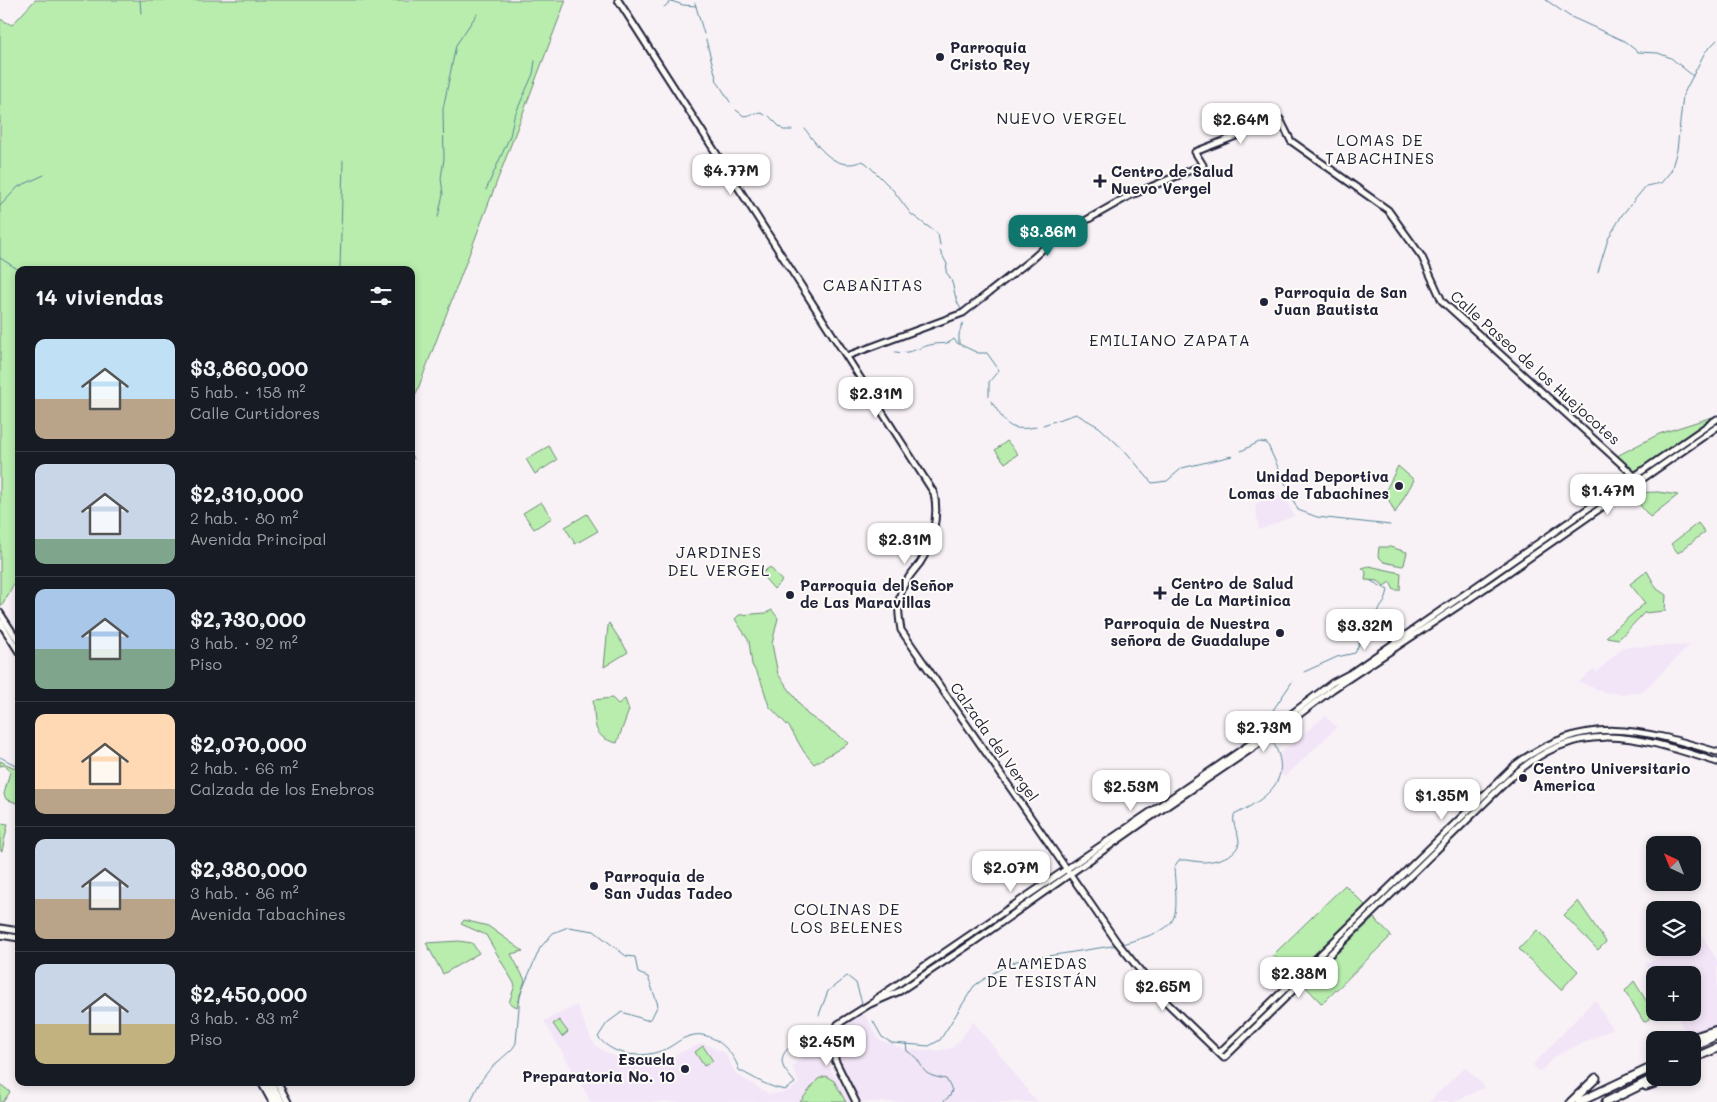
<!DOCTYPE html>
<html lang="es">
<meta charset="utf-8">
<style>
:root{--surface:#171b24;--page:#242831;--text:#f1f3f6;--muted:#9ea1a6;--line:#363941;--accent:#0f766e}
body{margin:0;font-family:Mali,sans-serif;background:var(--page);color:var(--text);height:100vh;display:flex;flex-direction:column;font-size:19px;white-space:nowrap}
*{box-sizing:border-box;margin:0}
p{font-size:16px;color:var(--muted)}
.icon{flex:none;width:28px;height:28px;fill:none;stroke:currentColor;stroke-width:2;stroke-linecap:round;stroke-linejoin:round}
.map{position:relative;flex:1;overflow:hidden}
.side{position:absolute;left:15px;top:266px;width:400px;height:820px;display:flex;flex-direction:column;background:var(--surface);border-radius:10px;box-shadow:0 2px 8px #0003}
.side>*{flex:none}
.needle{width:32px;rotate:317deg}
.buttons{position:absolute;left:1646px;top:836px;display:grid;gap:10px}
.buttons a{display:grid;place-items:center;width:55px;height:55px;border-radius:10px;background:var(--surface);box-shadow:0 2px 8px #0003;font-size:25px}
.price{position:absolute;translate:-50% -42px;padding:0 11px;border-radius:10px;background:#fff;color:#222;font-size:16px;line-height:32px;filter:drop-shadow(0 1px 2px #0008)}
.price::after{content:'';position:absolute;left:50%;top:30px;width:15px;height:11px;margin-left:-8px;background:inherit;clip-path:polygon(0 0,100% 0,50% 100%)}
.price.selected{background:var(--accent);color:#fff}
ul{padding:0;list-style:none}
li{display:flex;align-items:center;gap:15px;height:125px;padding:0 20px}
li+li{border-top:1px solid var(--line)}
li span{display:grid;place-items:center;flex:none;width:140px;height:100px;border-radius:10px;color:#555}
li>.icon{margin-inline-start:auto}
span .icon{width:60px;height:60px;fill:#fffc;stroke-width:1}
li b{font-size:21px}
h2{display:flex;justify-content:space-between;align-items:center;height:60px;padding:0 20px;font-size:21px}
.map>svg:first-child{display:block}
.built{fill:#f2e5f7}
.green{fill:#b8edae;stroke:#6d8874}
.lines{fill:none;stroke-linecap:round;stroke-linejoin:round}
.stream{stroke:#558596;stroke-width:1}
.secondary-casing{stroke:#22223b;stroke-width:9}
.highway-casing{stroke:#22223b;stroke-width:11}
.secondary{stroke:#fdfcf7;stroke-width:5}
.highway{stroke:#fdfcf7;stroke-width:7}
.poi-dot{fill:#22223b;stroke:#fdfcf7;stroke-width:2}
.labels{text-anchor:middle;stroke-width:4;stroke-linejoin:round;paint-order:stroke}
.poi-label{font-size:15px;font-weight:bold;fill:#22223b;stroke:#fdfcf7;text-anchor:start}
.street-label{font-size:15px;fill:#22223b;stroke:#fdfcf7}
.neighbourhood-label{font-size:16px;letter-spacing:1px;fill:#22223b;stroke:#fdfcf7}
</style>
<div class="map">
<svg width="1717" height="1102" viewBox="0 0 1717 1102">
<rect width="100%" height="100%" fill="#f8f2f7"/>
<filter id="ink" filterUnits="userSpaceOnUse"><feTurbulence type="fractalNoise" baseFrequency=".02" numOctaves="2"/><feDisplacementMap in="SourceGraphic" scale="10" xChannelSelector="R" yChannelSelector="G"/><feConvolveMatrix kernelMatrix="1 2 1 2 8 2 1 2 1" color-interpolation-filters="sRGB"/></filter>
<g filter="url(#ink)">
<path class="built" d="M1283 492 1294 516 1259 530 1255 504Z
M1162 583 1169 600 1158 605 1152 587Z
M1690 645 1642 692 1626 694 1604 692 1579 682 1593 669 1597 672 1623 647Z
M1325 716 1337 727 1285 777 1281 775 1280 753Z
M1699 930 1717 960V1025L1690 1038 1674 1013 1692 1012V975H1655V981L1645 963 1659 958 1675 948H1692L1693 935Z
M1595 999 1612 1029 1554 1057 1540 1072 1533 1065Z
M577 1005 591 1039 597 1047 611 1055 636 1063 657 1062 703 1043 725 1053 736 1074 769 1094 788 1092 799 1083 793 1068 796 1063 809 1053 829 1045V1066L851 1102H591L544 1021Z
M863 1011 879 1040 904 1049 937 1051 952 1048 961 1039 973 1021 1027 1089V1093L1033 1096 1038 1102H858L836 1059 835 1030Z
M1465 1067 1485 1087 1455 1102H1429Z"/>
<path class="green" d="M35 0H566L411 407V270H19V574L2 606 0 603V19L12 25Z
M1712 417 1714 419 1636 473 1617 456 1659 434Z
M1007 441 1018 454 1005 463 995 450Z
M549 446 557 460 535 474 526 459Z
M1398 466 1414 480 1395 513 1385 492Z
M1658 492 1678 495 1650 517 1630 493Z
M541 502 552 518 534 529 523 513Z
M587 514 598 531 575 544 565 527Z
M1698 523 1705 532 1678 553 1671 544Z
M1379 547H1390L1407 552 1404 565 1402 566 1384 562 1378 556Z
M1369 566 1401 573 1400 590H1394L1390 582 1384 586 1378 581 1365 580 1366 572 1362 568Z
M770 567 782 581 774 589 761 574Z
M1647 571 1657 589 1666 595 1665 611 1644 613 1619 639 1606 637 1645 603 1630 584Z
M772 610 778 618 772 644 778 674 807 714 849 743 814 764 804 752 790 728 769 706 761 681 752 665 749 641 735 619 739 615 766 613Z
M609 623 628 652 604 667 608 626Z
M612 698 618 704 625 699 629 710 617 743C591 737 596 724 593 700Z
M0 761 19 770V804L6 799 4 794 10 772 5 765 0 766Z
M0 823 8 824 2 851 0 850Z
M1345 885 1365 905 1293 975 1273 955Z
M1578 901 1606 942 1598 950 1564 915Z
M1374 918 1391 936 1322 1004 1304 985Z
M464 920 488 926 523 951 511 954 525 980 517 1007 509 1003 515 985 486 935 461 924Z
M1537 930 1578 971 1561 990 1519 949Z
M459 941 472 943 479 953 443 974 426 943Z
M1634 981 1655 1015 1644 1022 1625 991Z
M559 1020 568 1032 562 1037 553 1024Z
M703 1046 713 1061 704 1066 695 1052Z
M826 1076 834 1081 846 1102H800L818 1079Z
M0 1084 10 1092 3 1102 0 1101Z"/>
<g class="lines">
<path class="stream" d="M140 0 141 13
M1546 0 1569 16 1624 41 1638 52 1658 53 1671 58 1693 76
M695 3 704 34
M664 7 671 1 683 5 696 6
M706 40 717 81 730 102
M736 110 744 116 761 113 765 115
M769 116 783 130H792
M805 129C818 147 836 173 862 161L866 163 893 190 911 214 938 234 940 245
M486 190 510 136 514 117 533 74 535 61
M0 206 18 187 44 175
M438 217 443 194 441 178 444 159 443 109 456 45 477 14
M940 251 947 264 946 272C956 283 952 296 961 309
M0 258 19 270
M266 266 272 270
M340 270 343 161
M1598 272 1608 239 1622 215 1646 186 1661 183 1671 171 1677 150 1683 95 1705 52 1717 40
M963 323 959 334V344L978 353H987L999 370 989 382V396
M895 352C911 355 920 346 935 344 944 343 947 345 954 339L958 344
M411 368 414 362
M991 401C1007 424 1006 432 1036 427
M1043 425 1076 414 1099 427 1127 453 1152 483 1167 481 1182 468 1232 456
M1241 451 1259 442 1267 443 1286 485
M411 455 414 459
M1289 491 1298 510 1317 517 1390 525
M1304 672 1337 657 1355 653 1367 627 1385 601 1388 590 1371 581
M1269 727V716L1292 682
M0 757 19 767
M1122 944C1182 927 1178 925 1174 867L1179 860C1187 859 1195 862 1203 862 1214 862 1238 856 1239 842 1239 833 1232 827 1234 815 1265 799 1295 781 1273 742
M819 1015 828 991 847 976 856 983 862 1003
M873 1021 882 1037 892 1043 929 1046 940 1040 974 986 993 973 1016 961 1118 945
M906 1044 907 1051C930 1065 913 1074 946 1079L952 1090 950 1096 943 1102
M471 1102C477 1085 486 1071 500 1060 506 1054 512 1051 516 1043L520 995 540 948 553 933 568 927 594 931 626 956 635 957 638 973 648 977 658 1005 651 1019 646 1020 622 1012 607 1023 598 1037C614 1057 643 1059 666 1049 674 1045 681 1038 690 1036 711 1029 734 1051 739 1070 757 1079 765 1086 785 1090L795 1083C792 1078 785 1072 783 1066 777 1048 803 1039 814 1035L813 1025"/>
<g class="secondary-casing">
<path id="secondary" d="M618 0 934 493C939 516 933 543 920 563 913 572 904 581 901 592 897 605 899 618 901 630L1117 942 1164 1000 1224 1058 1506 782C1576 715 1636 736 1717 762
M847 356 963 313 1033 258 1055 238 1129 196 1203 165 1195 152 1280 119 1291 141 1388 210 1422 257 1442 301 1640 481
M0 613 19 642
M0 622 19 652
M0 928 19 931
M0 935 19 938
M876 999 1269 731 1332 683 1351 673 1717 419
M1219 1053 1515 765C1585 713 1640 729 1717 752
M261 1082 272 1102
M266 1082 277 1102
M271 1082 282 1102
M277 1082 288 1102
M856 1102 835 1060 834 1034 838 1024 870 1004 900 991 972 943 1145 821 1272 735 1333 689 1496 581 1717 427"/>
</g>
<g class="highway-casing">
<path id="highway" d="M1695 1037 1717 1030
M1692 1047 1717 1035
M1692 1059 1717 1048
M1692 1069 1696 1068
M1646 1086 1670 1078
M1571 1102 1596 1078
M1579 1102 1655 1066
M1606 1102 1655 1078"/>
</g>
<use href="#secondary" class="secondary"/>
<use href="#highway" class="highway"/>
</g>
</g>
<g class="poi-dot">
<circle cx="940" cy="57" r="5"/>
<path d="M1097.5 173.5h5v5h5v5h-5v5h-5v-5h-5v-5h5z"/>
<circle cx="1264" cy="302" r="5"/>
<circle cx="1399" cy="486" r="5"/>
<path d="M1157.5 585.5h5v5h5v5h-5v5h-5v-5h-5v-5h5z"/>
<circle cx="790" cy="595" r="5"/>
<circle cx="1280" cy="633" r="5"/>
<circle cx="1523" cy="778" r="5"/>
<circle cx="594" cy="886" r="5"/>
<circle cx="685" cy="1069" r="5"/>
</g>
<g class="labels">
<g class="poi-label">
<text x="950" y="53">Parroquia<tspan x="950" dy="17">Cristo Rey</tspan></text>
<text x="1111" y="177">Centro de Salud<tspan x="1111" dy="17">Nuevo Vergel</tspan></text>
<text x="1274" y="298">Parroquia de San<tspan x="1274" dy="17">Juan Bautista</tspan></text>
<text x="1389" y="482" text-anchor="end">Unidad Deportiva<tspan x="1389" dy="17">Lomas de Tabachines</tspan></text>
<text x="1171" y="589">Centro de Salud<tspan x="1171" dy="17">de La Martinica</tspan></text>
<text x="800" y="591">Parroquia del Señor<tspan x="800" dy="17">de Las Maravillas</tspan></text>
<text x="1270" y="629" text-anchor="end">Parroquia de Nuestra<tspan x="1270" dy="17">señora de Guadalupe</tspan></text>
<text x="1533" y="774">Centro Universitario<tspan x="1533" dy="17">America</tspan></text>
<text x="604" y="882">Parroquia de<tspan x="604" dy="17">San Judas Tadeo</tspan></text>
<text x="675" y="1065" text-anchor="end">Escuela<tspan x="675" dy="17">Preparatoria No. 10</tspan></text>
</g>
<g class="street-label">
<text transform="translate(1535 368) rotate(42)" y="5">Calle Paseo de los Huejocotes</text>
<text transform="translate(994 742) rotate(55)" y="5">Calzada del Vergel</text>
</g>
<g class="neighbourhood-label">
<text x="1062" y="124">NUEVO VERGEL</text>
<text x="1380" y="146">LOMAS DE<tspan x="1380" dy="18">TABACHINES</tspan></text>
<text x="873" y="291">CABAÑITAS</text>
<text x="1170" y="346">EMILIANO ZAPATA</text>
<text x="719" y="558">JARDINES<tspan x="719" dy="18">DEL VERGEL</tspan></text>
<text x="847" y="915">COLINAS DE<tspan x="847" dy="18">LOS BELENES</tspan></text>
<text x="1042" y="969">ALAMEDAS<tspan x="1042" dy="18">DE TESISTÁN</tspan></text>
</g>
</g>
</svg>
<div class="buttons">
<a><svg class="needle" viewBox="-14 -14 28 28"><path d="M0-13l5 13h-10z" fill="#e53935"/><path d="M0 13l5-13h-10z" fill="#9ea1a6"/></svg></a>
<a><svg class="icon" aria-label="layers" viewBox="0 0 24 24"><path d="M12 4l9 5-9 5-9-5zM3 14l9 5 9-5"/></svg></a>
<a>+</a>
<a>−</a>
</div>
<b class="price" style="left:1241px;top:145px">$2.64M</b>
<b class="price" style="left:731px;top:196px">$4.77M</b>
<b class="price selected" style="left:1048px;top:257px">$3.86M</b>
<b class="price" style="left:876px;top:419px">$2.31M</b>
<b class="price" style="left:1608px;top:516px">$1.47M</b>
<b class="price" style="left:905px;top:565px">$2.31M</b>
<b class="price" style="left:1365px;top:651px">$3.32M</b>
<b class="price" style="left:1264px;top:753px">$2.73M</b>
<b class="price" style="left:1131px;top:812px">$2.53M</b>
<b class="price" style="left:1442px;top:821px">$1.35M</b>
<b class="price" style="left:1011px;top:893px">$2.07M</b>
<b class="price" style="left:1299px;top:999px">$2.38M</b>
<b class="price" style="left:1163px;top:1012px">$2.65M</b>
<b class="price" style="left:827px;top:1067px">$2.45M</b>
<section class="side">
<h2>14 viviendas<svg class="icon" aria-label="filters" viewBox="0 0 24 24"><path d="M4 7h16M4 17h16"/><circle cx="9" cy="7" r="2"/><circle cx="15" cy="17" r="2"/></svg></h2>
<ul>
<li><span style="background:linear-gradient(#bfe0f5 60%,#b9a48a 0)"><svg class="icon" aria-label="home" viewBox="0 0 24 24"><path d="M3 11l9-7 9 7M6 9v11h12V9"/></svg></span><div><b>$3,860,000</b><p>5 hab. · 158 m²</p><p>Calle Curtidores</p></div></li>
<li><span style="background:linear-gradient(#c9d6e8 75%,#7fa58c 0)"><svg class="icon" aria-label="home" viewBox="0 0 24 24"><path d="M3 11l9-7 9 7M6 9v11h12V9"/></svg></span><div><b>$2,310,000</b><p>2 hab. · 80 m²</p><p>Avenida Principal</p></div></li>
<li><span style="background:linear-gradient(#a9c7e8 60%,#7fa58c 0)"><svg class="icon" aria-label="home" viewBox="0 0 24 24"><path d="M3 11l9-7 9 7M6 9v11h12V9"/></svg></span><div><b>$2,730,000</b><p>3 hab. · 92 m²</p><p>Piso</p></div></li>
<li><span style="background:linear-gradient(#ffd9b3 75%,#b9a48a 0)"><svg class="icon" aria-label="home" viewBox="0 0 24 24"><path d="M3 11l9-7 9 7M6 9v11h12V9"/></svg></span><div><b>$2,070,000</b><p>2 hab. · 66 m²</p><p>Calzada de los Enebros</p></div></li>
<li><span style="background:linear-gradient(#c9d6e8 60%,#b9a48a 0)"><svg class="icon" aria-label="home" viewBox="0 0 24 24"><path d="M3 11l9-7 9 7M6 9v11h12V9"/></svg></span><div><b>$2,380,000</b><p>3 hab. · 86 m²</p><p>Avenida Tabachines</p></div></li>
<li><span style="background:linear-gradient(#c9d6e8 60%,#c2b280 0)"><svg class="icon" aria-label="home" viewBox="0 0 24 24"><path d="M3 11l9-7 9 7M6 9v11h12V9"/></svg></span><div><b>$2,450,000</b><p>3 hab. · 83 m²</p><p>Piso</p></div></li>
</ul>
</section>
</div>
